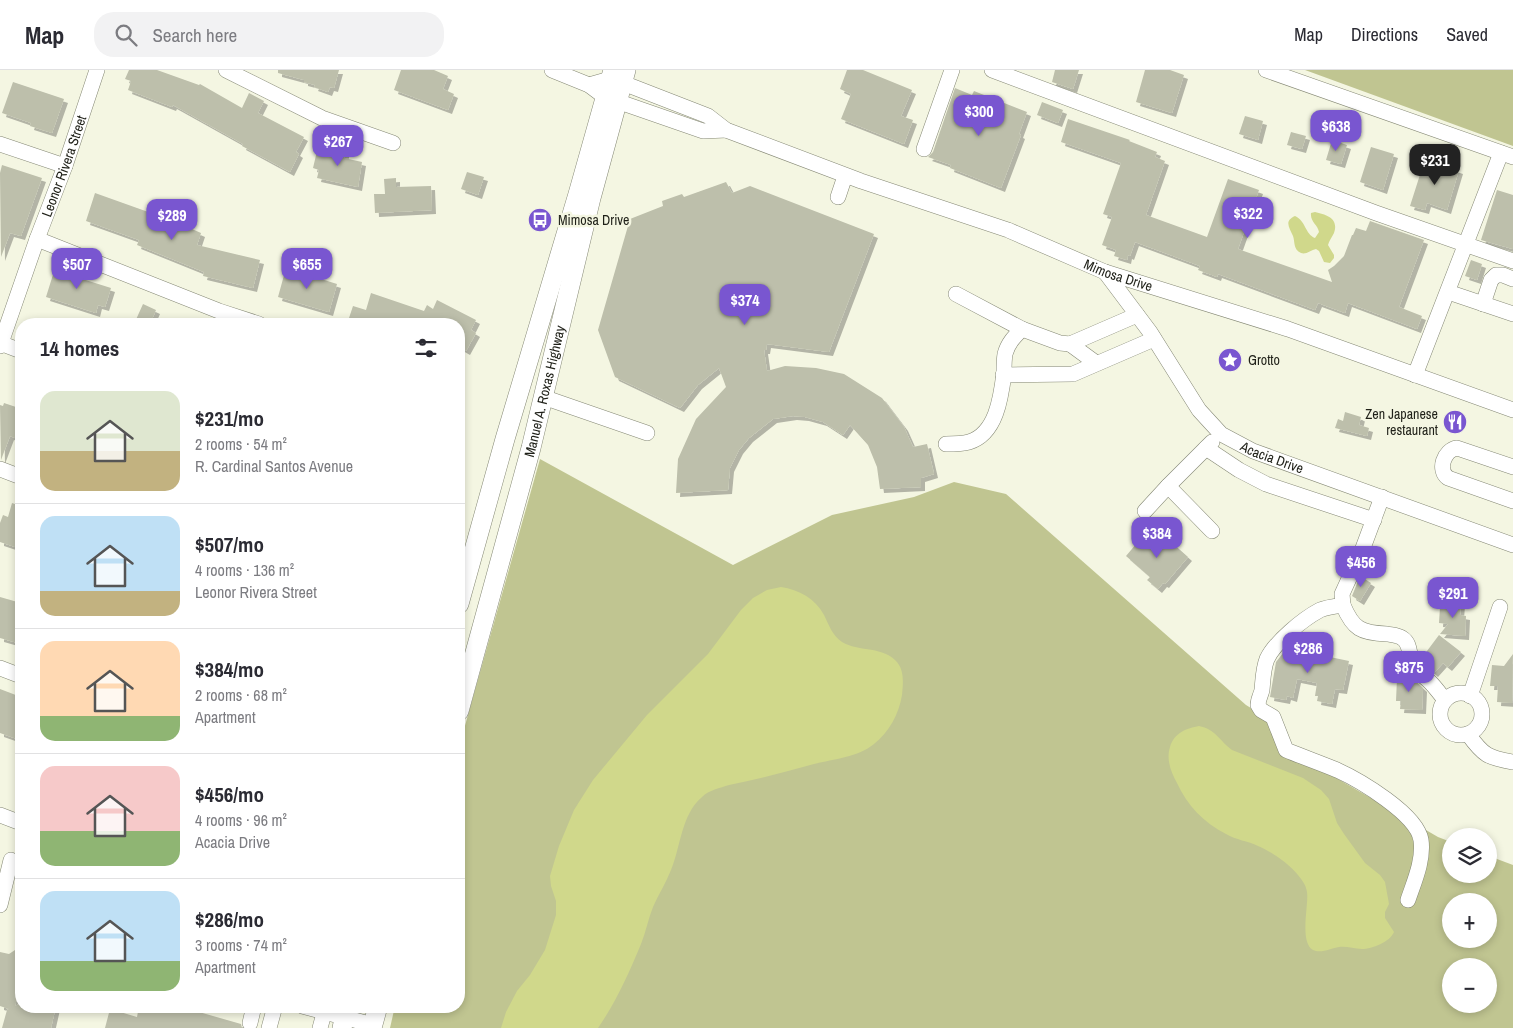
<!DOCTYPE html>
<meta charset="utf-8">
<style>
:root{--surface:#fff;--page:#f2f2f3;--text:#2b2b33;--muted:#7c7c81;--line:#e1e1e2;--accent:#7956d0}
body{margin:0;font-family:"Archivo Narrow",sans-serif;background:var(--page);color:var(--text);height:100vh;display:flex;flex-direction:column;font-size:19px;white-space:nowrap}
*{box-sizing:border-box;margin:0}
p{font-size:16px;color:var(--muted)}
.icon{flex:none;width:28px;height:28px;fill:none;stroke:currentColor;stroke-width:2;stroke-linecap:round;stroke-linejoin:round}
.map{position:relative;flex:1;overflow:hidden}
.sheet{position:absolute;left:15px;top:248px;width:450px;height:695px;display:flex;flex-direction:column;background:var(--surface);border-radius:20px;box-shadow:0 2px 8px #0003}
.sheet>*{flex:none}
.fabs{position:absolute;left:1442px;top:758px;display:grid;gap:10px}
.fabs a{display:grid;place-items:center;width:55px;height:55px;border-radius:50%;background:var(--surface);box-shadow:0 2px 8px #0003;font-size:25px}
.price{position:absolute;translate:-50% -42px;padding:0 11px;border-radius:10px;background:var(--accent);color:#fff;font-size:16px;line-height:32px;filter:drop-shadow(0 1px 2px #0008)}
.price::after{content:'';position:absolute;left:50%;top:30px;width:15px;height:11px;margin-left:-8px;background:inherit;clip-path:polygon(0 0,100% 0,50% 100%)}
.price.active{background:#222;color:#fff}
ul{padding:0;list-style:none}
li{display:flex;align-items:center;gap:15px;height:125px;padding:0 25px}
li+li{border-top:1px solid var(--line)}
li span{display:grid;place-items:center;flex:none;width:140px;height:100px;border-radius:15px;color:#555}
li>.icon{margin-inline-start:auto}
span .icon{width:60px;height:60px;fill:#fffc;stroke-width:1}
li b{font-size:21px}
h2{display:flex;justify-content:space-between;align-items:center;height:60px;padding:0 25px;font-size:21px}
header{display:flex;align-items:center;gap:30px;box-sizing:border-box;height:70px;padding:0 25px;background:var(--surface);border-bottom:1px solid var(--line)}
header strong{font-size:24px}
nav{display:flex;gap:28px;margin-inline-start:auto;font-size:18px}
.search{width:350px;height:45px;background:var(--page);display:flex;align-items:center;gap:12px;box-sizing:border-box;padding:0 18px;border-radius:20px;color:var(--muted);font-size:19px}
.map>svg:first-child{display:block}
.green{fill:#c0c591;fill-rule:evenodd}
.water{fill:#d0d88b}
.building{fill:#bdbfab;filter:url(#shadow)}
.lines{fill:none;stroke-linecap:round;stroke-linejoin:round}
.minor-casing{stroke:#858875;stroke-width:16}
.major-casing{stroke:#858875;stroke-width:20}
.minor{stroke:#fff;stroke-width:15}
.major{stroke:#fff;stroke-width:19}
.labels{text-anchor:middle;stroke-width:5;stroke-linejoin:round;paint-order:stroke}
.street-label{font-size:14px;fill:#1f2018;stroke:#f4f6e2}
.poi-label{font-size:14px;fill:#1f2018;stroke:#f4f6e2;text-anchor:start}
</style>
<header>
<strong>Map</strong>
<div class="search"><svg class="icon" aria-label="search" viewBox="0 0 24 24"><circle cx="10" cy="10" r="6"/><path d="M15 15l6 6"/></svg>Search here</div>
<nav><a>Map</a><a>Directions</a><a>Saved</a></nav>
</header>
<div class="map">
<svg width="1513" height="958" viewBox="0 0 1513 958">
<defs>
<filter id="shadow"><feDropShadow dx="4" dy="4" stdDeviation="0" flood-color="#0004"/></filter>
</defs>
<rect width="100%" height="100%" fill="#f4f6e2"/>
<path class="green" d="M1305 0H1513V76Z
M540 389 733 495 832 445 914 427 954 412 1006 424 1246 635 1272 651 1288 680 1438 767 1451 772V804H1489V786L1513 795V958H390L395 936H459V677ZM1451 831H1489V869H1451ZM1451 896H1489V934H1451Z"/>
<path class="water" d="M1315 142C1327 145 1339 148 1334 163 1332 167 1329 171 1328 175L1334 185V188L1330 193 1324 192 1319 181 1316 179C1311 180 1306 185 1301 183 1293 180 1295 171 1293 166 1289 157 1284 151 1295 146 1306 151 1305 164 1315 168L1319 162C1318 155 1310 152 1311 143Z
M781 517C799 520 815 528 824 545 829 555 832 565 842 572 859 582 880 576 895 590 905 599 903 614 902 625 899 644 889 662 874 674 858 687 834 689 814 694 786 702 758 709 729 715 720 718 709 720 702 727 681 745 681 776 671 800 666 813 658 825 653 837 648 849 646 862 641 874 629 903 616 932 598 958H501L506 942 517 921 530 905 545 880 556 845V831L551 816 550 806 559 776 574 740 593 710 647 645 708 584 741 540 753 528 767 520Z
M1199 656C1215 659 1220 671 1232 680L1303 708 1321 720 1329 729 1337 753 1344 764 1365 793 1380 805 1385 812 1389 834 1385 842V848L1394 862C1390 872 1372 879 1362 879 1354 879 1347 876 1339 877 1331 878 1321 884 1313 880 1299 872 1309 835 1307 822 1306 815 1302 810 1298 805 1288 793 1272 782 1258 776 1248 771 1236 770 1226 764 1204 753 1187 735 1177 713 1171 702 1166 690 1170 677 1174 663 1187 658 1199 656Z"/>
<path class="building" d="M129 0H157L199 15 200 14 242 38 249 23 264 31 258 43 304 67 296 82 299 84 290 102 242 76 243 74 173 35 172 37 128 20 131 11 125 9Z
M278 0H339L334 18 330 17 328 22 314 17 315 15 304 12V10L278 3Z
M401 0H434L448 6 443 19 454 24 448 40 394 20Z
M847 0H863L912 20 901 46 913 50 904 74 841 49 851 24 840 19Z
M1055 0H1079L1073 19 1052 12Z
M1145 0H1170L1184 5 1172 43 1136 32Z
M13 12 64 29 52 63 30 56 31 53 2 43Z
M955 18 972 25 974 21 1027 42 1019 64 1021 65 1001 118 950 98 951 95 928 87 933 82Z
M1042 32 1063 40 1058 53 1037 45Z
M1245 46 1263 51 1258 70 1239 64Z
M1068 49 1130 70 1129 71 1157 82 1155 87 1165 91 1146 145 1207 167 1228 109 1259 120 1238 179 1332 212 1328 200 1334 196 1344 186 1352 165H1353L1356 158 1366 161 1370 151 1424 170 1399 237 1422 246 1417 259 1348 233 1345 243 1318 233 1315 240 1218 204 1217 207 1198 200 1200 196 1135 172 1130 186 1128 185 1127 190 1114 186 1116 180 1102 175 1112 147 1103 144 1121 93 1061 72Z
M1291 62 1306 66 1302 79 1287 75Z
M1332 70 1347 75 1341 94 1326 90Z
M327 75 346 79 344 88 362 92 358 117 317 108 319 100 313 98 317 81 325 83Z
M1371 77 1394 84 1383 120 1360 112Z
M1425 89 1459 100 1447 140 1427 133 1425 140 1410 136Z
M2 95 42 108 21 166 10 163 1 187 0 103Z
M467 102 484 107 478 125 461 119Z
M396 108V117L431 116 432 140 375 143 374 124H385L384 109Z
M726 112 732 123 750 116 874 164 829 282 767 274 766 280H764L767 301 785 296 816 298 844 304 882 328 904 357 913 377 927 374 934 404 921 408V417L880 419 877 397 868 375 850 355 843 365 823 352 805 347 793 346 773 349 749 368 739 380 730 398 728 420 676 423 678 389 696 349 726 317 719 298 698 315 680 338 615 307 598 260 630 149 663 136 662 131 682 124 684 127Z
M1497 120 1513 125V179L1481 170Z
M95 123 151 143V141L201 163 197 175 260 190 253 218 203 206 204 202 137 175 139 170 86 151Z
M1471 190 1482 194 1477 210 1465 206Z
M56 195 78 202 76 207 111 218 105 237 98 235 96 243 46 227Z
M286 198 337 214 329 242 278 227Z
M371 223 424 241 427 235 433 239 437 230 476 250 471 260 476 263 466 281 459 277V254H355L348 251 353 236 366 240Z
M143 234 156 240 150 254H134Z
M4 333 19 338 18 340 21 341V350L15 368 10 366 1 390 0 335 3 336Z
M1345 342 1361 347 1359 355 1369 358 1367 366 1335 358 1338 349 1343 351Z
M12 433 21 436V479L0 472V453L3 445 8 447Z
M1162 464 1188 487 1165 514 1163 513 1158 519 1147 510 1150 507 1126 486 1142 467 1152 475Z
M1360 506 1371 513 1360 531 1352 526Z
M0 527 21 533V574L0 568Z
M1446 531 1461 532 1460 545 1466 546 1465 566 1440 564 1448 554 1439 553 1440 537H1445Z
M1439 565 1461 582 1448 597 1443 593 1434 603 1424 594 1421 589Z
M1287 578 1349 591 1343 620 1335 619 1332 634 1317 631 1318 626H1315L1317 613 1297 609 1293 628 1287 626 1286 630 1270 627 1276 592Z
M1513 584 1512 633 1497 632 1498 616H1490L1492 595 1504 596Z
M1401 603 1408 604 1423 618 1422 640 1400 639 1401 631H1396L1397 608 1401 609Z
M0 619 21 627V655L17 669 0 663Z
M21 876V912L15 936 21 933V936H56L51 958H2L7 940 9 939 0 936V882L9 884Z
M139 936H178L241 954 242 958H105L110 939 137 947Z"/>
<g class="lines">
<g class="minor-casing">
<g id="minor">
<path d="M226 0 322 48 393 73"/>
<path d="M552 0 589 15 605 27 703 61 726 60"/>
<path d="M992 0 1376 143 1513 191"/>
<path d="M1266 0 1513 87"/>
<path id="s1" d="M589 15 610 9 623 13 708 46 726 60 861 111 1008 160 1105 202 1288 259 1513 340"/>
<path d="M0 74 65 96"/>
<path d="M924 79 952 0"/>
<path d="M838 127 845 106"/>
<path d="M37 169 219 241 259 254"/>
<path id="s2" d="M1105 202 1150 262 1199 340 1221 364 1253 381 1513 475"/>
<path d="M1448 222 1513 244"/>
<path d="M956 224 1022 259"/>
<path d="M1483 234 1491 210 1496 205H1503L1513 209"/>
<path d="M0 273 21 281"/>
<path d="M1070 274 1096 293"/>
<path id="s3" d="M0 276 37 169 65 96 97 0"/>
<path d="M1003 305 1073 304 1154 269"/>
<path d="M1415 305 1501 83"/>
<path d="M543 327 647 363"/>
<path d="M946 374C953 374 962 374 969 372 996 364 1001 328 1004 303 1004 297 1004 290 1005 284 1008 273 1014 267 1022 259L1060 273 1070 274 1137 245"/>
<path d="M1206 378 1239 400 1266 414 1374 450"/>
<path d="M1513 397 1457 378C1444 380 1437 400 1448 408L1513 431"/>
<path d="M0 399 21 407"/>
<path d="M1168 416 1212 461"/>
<path d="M1382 427 1363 478 1342 524 1343 535C1336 536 1327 537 1320 540 1303 549 1275 572 1267 589 1263 599 1263 610 1262 620 1261 625 1258 629 1258 635L1261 640 1273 647 1286 680C1303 687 1320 693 1337 700 1359 710 1417 744 1421 770 1424 790 1414 812 1408 830"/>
<path d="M1145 441 1168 416 1212 372"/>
<path d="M1343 535C1353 559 1361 563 1387 564 1392 565 1398 565 1402 568 1412 574 1408 587 1414 596 1417 602 1425 607 1430 612 1436 618 1440 624 1445 630"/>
<path d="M0 598 21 606"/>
<circle cx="1461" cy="644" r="21"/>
<path d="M1470 626 1500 537"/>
<path d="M1468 664C1483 685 1488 688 1513 692"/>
<path d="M0 745 21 753"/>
<path d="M0 835 11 790"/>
<path d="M302 936 373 955"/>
<path d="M250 953 254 936"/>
<path d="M269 958 275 936"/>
<path d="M320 958 326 936"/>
</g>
</g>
<g class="major-casing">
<g id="major">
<path d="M459 534 505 369 578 124 613 0"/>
<path id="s4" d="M459 641 531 378 591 128 626 0"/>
<path d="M342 958 347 936"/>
<path d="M372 958 378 936"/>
</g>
</g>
<use href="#minor" class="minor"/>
<use href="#major" class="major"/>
</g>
<defs>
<g id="bus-disc" transform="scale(1.25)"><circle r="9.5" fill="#7956d0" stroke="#f4f6e2"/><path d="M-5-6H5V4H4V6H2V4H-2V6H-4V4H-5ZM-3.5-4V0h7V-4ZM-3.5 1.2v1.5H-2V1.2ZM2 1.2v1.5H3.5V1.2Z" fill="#fff"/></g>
<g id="sight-disc" transform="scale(1.25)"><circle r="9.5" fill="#7956d0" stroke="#f4f6e2"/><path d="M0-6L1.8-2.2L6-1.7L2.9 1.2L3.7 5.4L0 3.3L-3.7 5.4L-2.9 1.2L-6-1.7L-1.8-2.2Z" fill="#fff"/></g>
<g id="restaurant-disc" transform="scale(1.25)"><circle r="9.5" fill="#7956d0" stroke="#f4f6e2"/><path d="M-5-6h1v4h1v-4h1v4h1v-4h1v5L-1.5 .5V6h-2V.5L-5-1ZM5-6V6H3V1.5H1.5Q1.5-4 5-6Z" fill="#fff"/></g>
</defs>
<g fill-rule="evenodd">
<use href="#bus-disc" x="540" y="150"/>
<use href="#sight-disc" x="1230" y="290"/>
<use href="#restaurant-disc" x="1455" y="352"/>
</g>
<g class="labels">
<g class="street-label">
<text dy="5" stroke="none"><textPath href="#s3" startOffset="191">Leonor Rivera Street</textPath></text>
<text dy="5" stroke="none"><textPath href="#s1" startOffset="568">Mimosa Drive</textPath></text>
<text dy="5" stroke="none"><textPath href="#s4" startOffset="331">Manuel A. Roxas Highway</textPath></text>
<text dy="5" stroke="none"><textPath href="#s2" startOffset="256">Acacia Drive</textPath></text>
</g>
<g class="poi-label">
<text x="558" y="155">Mimosa Drive</text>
<text x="1248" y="295">Grotto</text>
<text x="1438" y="349" text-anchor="end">Zen Japanese<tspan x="1438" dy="16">restaurant</tspan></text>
</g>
</g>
</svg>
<div class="fabs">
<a><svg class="icon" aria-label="layers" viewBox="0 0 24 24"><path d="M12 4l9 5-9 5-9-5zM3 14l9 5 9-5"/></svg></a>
<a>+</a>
<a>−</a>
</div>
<b class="price" style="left:979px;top:67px">$300</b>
<b class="price" style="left:1336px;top:82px">$638</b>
<b class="price" style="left:338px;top:97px">$267</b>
<b class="price active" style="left:1435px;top:116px">$231</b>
<b class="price" style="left:1248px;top:169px">$322</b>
<b class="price" style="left:172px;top:171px">$289</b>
<b class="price" style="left:77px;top:220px">$507</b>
<b class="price" style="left:307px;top:220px">$655</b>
<b class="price" style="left:745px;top:256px">$374</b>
<b class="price" style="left:1157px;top:489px">$384</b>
<b class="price" style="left:1361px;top:518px">$456</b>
<b class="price" style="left:1453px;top:549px">$291</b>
<b class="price" style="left:1308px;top:604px">$286</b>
<b class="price" style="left:1409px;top:623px">$875</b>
<section class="sheet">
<h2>14 homes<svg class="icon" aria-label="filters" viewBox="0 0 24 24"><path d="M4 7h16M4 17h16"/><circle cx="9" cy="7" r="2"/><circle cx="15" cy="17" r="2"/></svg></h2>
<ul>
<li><span style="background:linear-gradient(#dfe7d0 60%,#c2b280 0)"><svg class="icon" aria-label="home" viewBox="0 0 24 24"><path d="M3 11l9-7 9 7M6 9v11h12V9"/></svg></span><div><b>$231/mo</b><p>2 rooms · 54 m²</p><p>R. Cardinal Santos Avenue</p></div></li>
<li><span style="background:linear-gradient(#bfe0f5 75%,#c2b280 0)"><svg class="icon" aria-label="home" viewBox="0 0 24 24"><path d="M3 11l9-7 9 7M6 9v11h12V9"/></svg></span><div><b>$507/mo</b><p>4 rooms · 136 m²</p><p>Leonor Rivera Street</p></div></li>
<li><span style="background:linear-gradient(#ffd9b3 75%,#8fb573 0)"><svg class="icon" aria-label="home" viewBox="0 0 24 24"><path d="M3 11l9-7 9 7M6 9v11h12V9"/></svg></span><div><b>$384/mo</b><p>2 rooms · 68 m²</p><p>Apartment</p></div></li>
<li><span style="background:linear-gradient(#f6c9c9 65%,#8fb573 0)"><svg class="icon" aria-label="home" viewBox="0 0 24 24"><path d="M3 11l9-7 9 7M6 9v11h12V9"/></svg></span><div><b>$456/mo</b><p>4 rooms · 96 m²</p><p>Acacia Drive</p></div></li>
<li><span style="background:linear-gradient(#bfe0f5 70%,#8fb573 0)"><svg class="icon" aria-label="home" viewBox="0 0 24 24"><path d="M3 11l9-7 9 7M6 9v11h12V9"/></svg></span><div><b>$286/mo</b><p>3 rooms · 74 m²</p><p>Apartment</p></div></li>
</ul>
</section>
</div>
